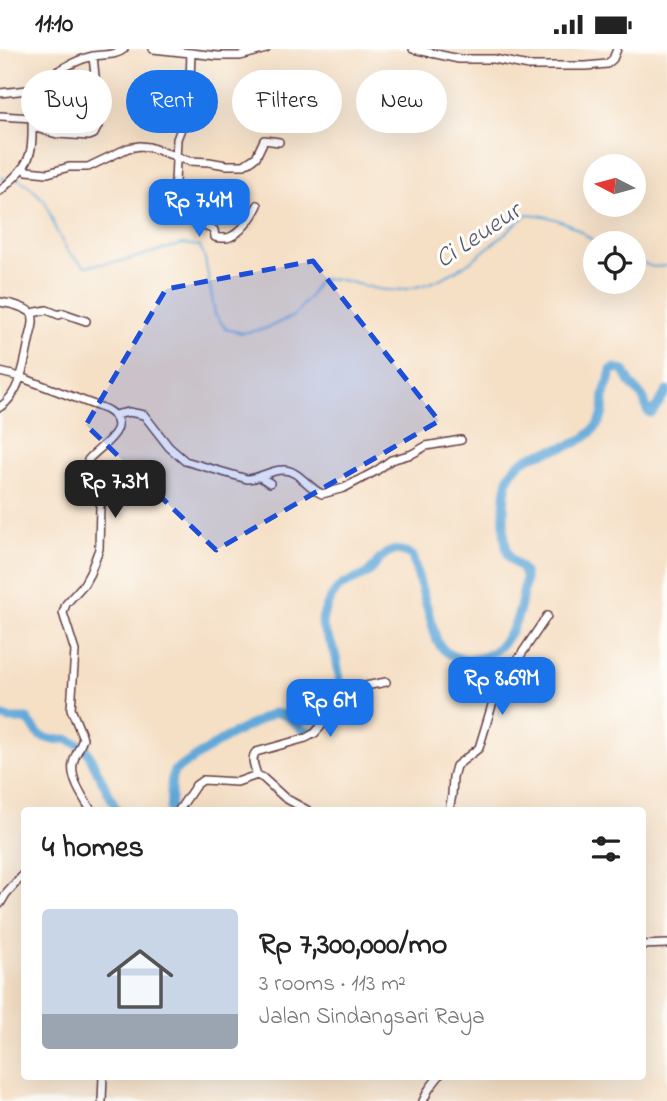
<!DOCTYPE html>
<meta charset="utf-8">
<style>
:root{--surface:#fff;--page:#f6f6f6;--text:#222;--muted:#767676;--accent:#1a73e8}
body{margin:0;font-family:"Indie Flower",sans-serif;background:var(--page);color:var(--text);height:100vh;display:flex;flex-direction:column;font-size:26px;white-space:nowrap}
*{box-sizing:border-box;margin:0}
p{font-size:23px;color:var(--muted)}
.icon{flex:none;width:38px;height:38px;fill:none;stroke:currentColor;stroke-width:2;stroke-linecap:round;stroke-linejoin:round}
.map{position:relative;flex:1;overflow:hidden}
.panel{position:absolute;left:21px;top:758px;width:625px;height:273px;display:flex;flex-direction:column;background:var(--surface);border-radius:7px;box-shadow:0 7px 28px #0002}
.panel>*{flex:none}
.banner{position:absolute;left:21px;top:21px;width:626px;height:63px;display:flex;gap:14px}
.needle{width:46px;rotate:276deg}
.controls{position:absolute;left:583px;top:105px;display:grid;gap:14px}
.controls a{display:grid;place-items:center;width:63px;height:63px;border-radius:50%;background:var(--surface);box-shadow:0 7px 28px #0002;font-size:35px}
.price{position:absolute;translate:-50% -60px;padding:0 16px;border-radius:14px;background:var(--accent);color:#fff;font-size:23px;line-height:46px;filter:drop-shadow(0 2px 4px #0008)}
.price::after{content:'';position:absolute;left:50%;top:42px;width:21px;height:16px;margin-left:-10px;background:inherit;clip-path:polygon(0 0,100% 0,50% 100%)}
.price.active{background:#222;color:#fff}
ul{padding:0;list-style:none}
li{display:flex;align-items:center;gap:21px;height:175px;padding:0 21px}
li span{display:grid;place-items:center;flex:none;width:196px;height:140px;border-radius:7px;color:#555}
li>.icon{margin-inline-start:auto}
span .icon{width:84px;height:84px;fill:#fffc;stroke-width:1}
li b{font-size:30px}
h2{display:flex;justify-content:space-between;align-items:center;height:84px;padding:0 21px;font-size:30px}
.chip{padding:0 24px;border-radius:32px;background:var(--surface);box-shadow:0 7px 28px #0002;font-size:24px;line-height:63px}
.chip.active{background:var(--accent);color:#fff}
.status{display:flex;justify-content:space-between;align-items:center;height:49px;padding:0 35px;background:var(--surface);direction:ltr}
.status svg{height:19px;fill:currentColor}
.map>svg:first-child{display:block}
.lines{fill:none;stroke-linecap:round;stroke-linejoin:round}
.stream{stroke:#62a9d9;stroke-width:2}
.river{stroke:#62a9d9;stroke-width:9}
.minor-casing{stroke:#643c42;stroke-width:10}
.minor{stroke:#fff;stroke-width:7}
.marked{fill:#1d4ed8;fill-opacity:0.2;stroke:#1d4ed8;stroke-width:5;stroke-dasharray:14 9;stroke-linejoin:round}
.labels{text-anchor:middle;stroke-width:6;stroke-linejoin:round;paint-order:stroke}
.water-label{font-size:26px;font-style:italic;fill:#545671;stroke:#fdfcf7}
</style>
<div class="status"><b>11:10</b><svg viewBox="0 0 49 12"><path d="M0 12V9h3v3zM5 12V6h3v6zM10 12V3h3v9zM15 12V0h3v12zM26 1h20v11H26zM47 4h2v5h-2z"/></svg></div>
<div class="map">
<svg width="667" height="1052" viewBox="0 0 667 1052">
<rect width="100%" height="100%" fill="#fdfcf7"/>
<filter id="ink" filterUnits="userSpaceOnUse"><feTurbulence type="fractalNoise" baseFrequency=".0143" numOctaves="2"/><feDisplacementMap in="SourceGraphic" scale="14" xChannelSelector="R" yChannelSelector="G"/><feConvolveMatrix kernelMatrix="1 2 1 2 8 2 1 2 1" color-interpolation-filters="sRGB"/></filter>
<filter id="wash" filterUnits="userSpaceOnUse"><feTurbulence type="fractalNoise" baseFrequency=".00686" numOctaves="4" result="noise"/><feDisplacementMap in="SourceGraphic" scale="28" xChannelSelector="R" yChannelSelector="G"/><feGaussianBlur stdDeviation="1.57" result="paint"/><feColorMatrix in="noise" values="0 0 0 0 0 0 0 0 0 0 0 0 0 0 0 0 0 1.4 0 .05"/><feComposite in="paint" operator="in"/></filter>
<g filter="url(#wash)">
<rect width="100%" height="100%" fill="#f5dfc5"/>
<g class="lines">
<path class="stream" d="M0 129 9 130
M15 130H19L28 136 45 152 56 181 68 203 85 217 123 212 182 195 200 197 205 210 215 265 226 280 242 284 264 280 294 267 310 247 319 230C326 230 334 230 341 231 360 235 380 243 399 241 452 236 489 198 527 165 557 167 574 176 596 194
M634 211 653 218 667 217"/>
<path class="river" d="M334 661C338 656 340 652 340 646 341 637 337 607 333 599 328 586 318 579 324 564 327 556 333 543 341 537 355 528 366 530 376 515 386 501 397 497 412 507L437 592C444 604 453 609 467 610 501 611 518 577 522 549 523 542 526 534 525 528 524 517 514 516 509 507 502 492 502 438 511 424 530 393 578 410 600 372 606 362 602 352 605 341 608 335 610 329 611 321L615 319 624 322 631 335 644 350 647 361 650 364H652L667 342
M0 667 10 670H27L40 687 53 691 66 690 85 698 117 761
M170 761C172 748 169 732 174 722L227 688 273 664C279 664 284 665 289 669 301 676 301 688 319 680"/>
</g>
</g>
<g filter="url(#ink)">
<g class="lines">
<g class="minor-casing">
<path id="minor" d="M153 0 218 7H240L266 0
M413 0 459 10H494L529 17H586L607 15 613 10 617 0
M191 4 189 59 177 90 175 133 185 158 194 172 214 181 215 188C217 189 225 189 227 189 240 186 253 167 258 156
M0 44 37 40
M0 67 33 69
M32 78 57 85 89 87 94 85 98 77V57L93 7
M24 118 27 122 48 124 69 118H88L128 99 140 97 149 98 189 112 209 113 226 116H244L256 108 264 91 279 93
M0 142C11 131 26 120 30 104 36 84 26 51 41 35 50 24 79 10 93 7 104 5 116 7 124 0
M0 253C12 255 22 257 32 264 35 275 31 281 29 292 25 312 20 346 0 358
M32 264 47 261 59 266 63 264 86 272
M0 323 20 328 105 360C138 378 99 397 88 411L87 421 97 443 100 457 99 500 90 524 84 535 66 555 63 564 75 602 71 660 83 689C81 698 74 706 73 715 70 730 84 750 91 761
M115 366 129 363 144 366 169 398 185 412 247 430C259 430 270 421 282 421 298 420 308 439 322 445L344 439 376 422 391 411 412 405 426 397 461 391
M260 428 270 434
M257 726C255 719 250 709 256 703L306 689 315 684 350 644 360 638 386 633
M179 761 196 736 203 731 237 733 257 726 263 729 285 749 307 761
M449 761 452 746 453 728 456 717 479 699 496 643 547 567
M0 855 6 845 24 825
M642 896 667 895
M102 1052 103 1027
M423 1052 429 1040 439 1027"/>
</g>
<use href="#minor" class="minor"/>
</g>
</g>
<path class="marked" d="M313 212 439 372 216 501 86 376 166 240Z"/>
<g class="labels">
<g class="water-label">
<text transform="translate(477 185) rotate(-34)" y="9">Ci Leueur</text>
</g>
</g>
</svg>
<div class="controls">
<a><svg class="needle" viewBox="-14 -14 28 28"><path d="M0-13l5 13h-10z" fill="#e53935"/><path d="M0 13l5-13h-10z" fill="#767676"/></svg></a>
<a><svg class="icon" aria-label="locate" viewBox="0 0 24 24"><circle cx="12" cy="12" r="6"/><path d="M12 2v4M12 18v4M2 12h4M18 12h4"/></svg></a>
</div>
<b class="price" style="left:199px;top:190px">Rp 7.4M</b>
<b class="price active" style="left:115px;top:471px">Rp 7.3M</b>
<b class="price" style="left:502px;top:668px">Rp 8.69M</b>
<b class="price" style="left:330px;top:690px">Rp 6M</b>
<div class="banner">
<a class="chip">Buy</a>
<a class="chip active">Rent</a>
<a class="chip">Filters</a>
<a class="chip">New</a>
</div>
<section class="panel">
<h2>4 homes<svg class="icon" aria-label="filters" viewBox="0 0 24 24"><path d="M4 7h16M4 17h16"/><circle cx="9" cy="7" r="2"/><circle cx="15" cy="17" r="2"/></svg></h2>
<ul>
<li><span style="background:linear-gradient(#c9d6e8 75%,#9aa5b1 0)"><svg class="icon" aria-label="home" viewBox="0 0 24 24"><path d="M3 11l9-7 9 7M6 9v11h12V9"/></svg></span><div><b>Rp 7,300,000/mo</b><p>3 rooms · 113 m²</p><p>Jalan Sindangsari Raya</p></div></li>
</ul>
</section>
</div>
